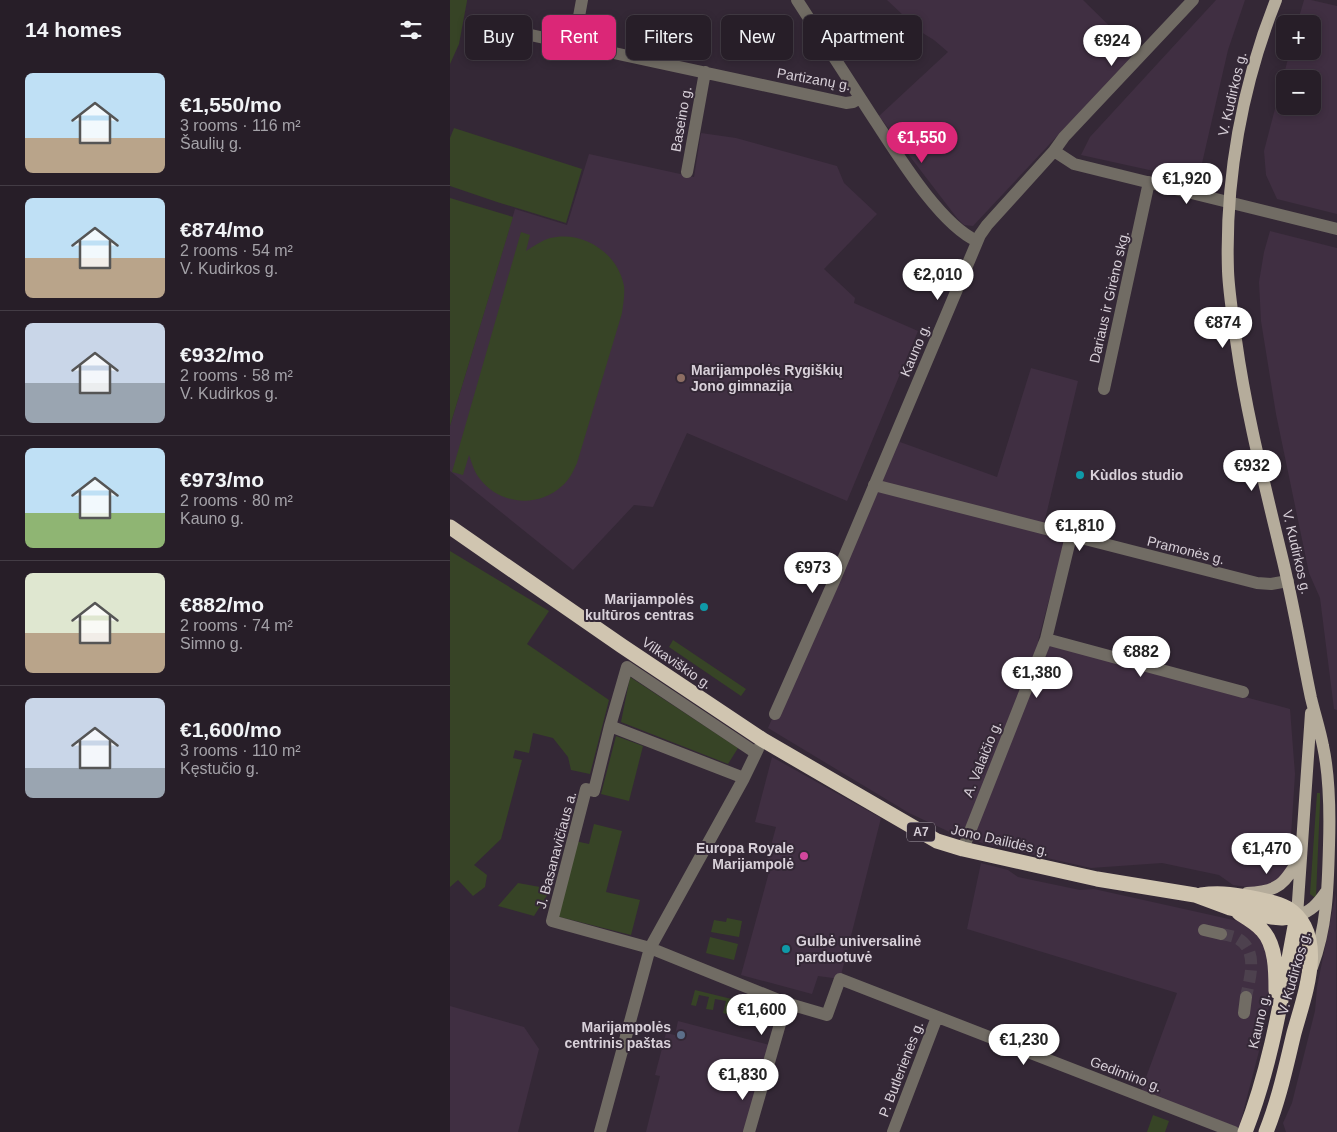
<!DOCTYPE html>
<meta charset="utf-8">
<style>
:root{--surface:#271e28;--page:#332b34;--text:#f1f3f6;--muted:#a4a2a8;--line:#433c45;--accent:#db2777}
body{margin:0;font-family:Helvetica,sans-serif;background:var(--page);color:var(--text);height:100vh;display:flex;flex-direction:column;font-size:19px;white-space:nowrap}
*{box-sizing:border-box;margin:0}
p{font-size:16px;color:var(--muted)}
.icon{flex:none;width:28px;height:28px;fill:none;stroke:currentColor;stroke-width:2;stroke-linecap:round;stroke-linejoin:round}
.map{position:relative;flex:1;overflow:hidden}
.panel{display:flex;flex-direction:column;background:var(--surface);width:450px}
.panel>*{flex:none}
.banner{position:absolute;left:15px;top:15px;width:475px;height:45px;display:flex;gap:10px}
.buttons{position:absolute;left:826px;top:15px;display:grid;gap:10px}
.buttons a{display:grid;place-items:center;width:45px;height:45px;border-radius:8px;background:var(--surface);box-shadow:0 2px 8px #0003,0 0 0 1px var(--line);font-size:25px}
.price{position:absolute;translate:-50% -42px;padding:0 11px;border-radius:18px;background:#fff;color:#222;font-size:16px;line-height:32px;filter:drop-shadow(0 1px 2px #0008)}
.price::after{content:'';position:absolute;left:50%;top:30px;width:15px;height:11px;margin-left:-8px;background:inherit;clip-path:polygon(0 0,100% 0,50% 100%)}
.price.active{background:var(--accent);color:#fff}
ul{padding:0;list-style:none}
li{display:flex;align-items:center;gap:15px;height:125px;padding:0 25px}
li+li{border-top:1px solid var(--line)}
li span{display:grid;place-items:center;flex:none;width:140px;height:100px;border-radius:8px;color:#555}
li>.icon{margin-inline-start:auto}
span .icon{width:60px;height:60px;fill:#fffc;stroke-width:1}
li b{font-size:21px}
h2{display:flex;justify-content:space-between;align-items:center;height:60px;padding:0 25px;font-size:21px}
.pill{padding:0 18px;border-radius:8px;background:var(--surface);box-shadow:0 2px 8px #0003,0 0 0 1px var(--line);font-size:18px;line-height:45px}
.pill.active{background:var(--accent);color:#fff}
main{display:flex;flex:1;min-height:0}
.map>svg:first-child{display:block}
.built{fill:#402f42;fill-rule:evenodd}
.green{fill:#374426}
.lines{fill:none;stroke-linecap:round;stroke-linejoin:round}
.minor-tunnel{stroke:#4d414e;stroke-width:12;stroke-dasharray:12 6;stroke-linecap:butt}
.minor{stroke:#716c64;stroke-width:12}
.major{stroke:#b5ac9b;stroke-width:12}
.highway{stroke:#d0c5b0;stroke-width:15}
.education-dot{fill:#8d6e63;stroke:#342836;stroke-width:2}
.culture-dot{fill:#0f9aa8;stroke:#342836;stroke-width:2}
.hotel-dot{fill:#d1479c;stroke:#342836;stroke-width:2}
.service-dot{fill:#5c6f8a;stroke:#342836;stroke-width:2}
.labels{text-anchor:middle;stroke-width:4;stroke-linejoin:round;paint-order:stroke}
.shield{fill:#342836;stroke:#a79ea8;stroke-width:1}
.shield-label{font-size:12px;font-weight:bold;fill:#d8d0d9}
.street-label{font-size:14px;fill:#d8d0d9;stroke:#342836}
.poi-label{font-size:14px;font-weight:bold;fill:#d8d0d9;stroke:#342836;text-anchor:start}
</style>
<main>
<section class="panel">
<h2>14 homes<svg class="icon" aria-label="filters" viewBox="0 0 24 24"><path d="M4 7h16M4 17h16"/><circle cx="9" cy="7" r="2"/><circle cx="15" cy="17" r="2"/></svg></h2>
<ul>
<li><span style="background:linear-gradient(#bfe0f5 65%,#b9a48a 0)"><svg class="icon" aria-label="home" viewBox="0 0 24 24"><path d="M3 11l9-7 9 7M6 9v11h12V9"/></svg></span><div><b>€1,550/mo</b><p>3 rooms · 116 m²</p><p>Šaulių g.</p></div></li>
<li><span style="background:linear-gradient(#bfe0f5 60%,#b9a48a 0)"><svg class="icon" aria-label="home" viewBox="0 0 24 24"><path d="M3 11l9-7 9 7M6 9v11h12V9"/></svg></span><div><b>€874/mo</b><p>2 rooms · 54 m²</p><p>V. Kudirkos g.</p></div></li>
<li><span style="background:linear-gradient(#c9d6e8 60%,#9aa5b1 0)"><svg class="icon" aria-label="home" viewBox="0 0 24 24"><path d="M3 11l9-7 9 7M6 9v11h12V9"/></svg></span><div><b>€932/mo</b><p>2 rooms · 58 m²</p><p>V. Kudirkos g.</p></div></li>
<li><span style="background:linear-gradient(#bfe0f5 65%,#8fb573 0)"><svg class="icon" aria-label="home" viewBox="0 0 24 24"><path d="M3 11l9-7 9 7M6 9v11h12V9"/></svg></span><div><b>€973/mo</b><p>2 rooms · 80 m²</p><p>Kauno g.</p></div></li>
<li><span style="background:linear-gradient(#dfe7d0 60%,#b9a48a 0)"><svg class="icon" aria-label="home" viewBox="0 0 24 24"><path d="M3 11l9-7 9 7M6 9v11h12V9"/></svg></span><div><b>€882/mo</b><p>2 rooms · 74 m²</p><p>Simno g.</p></div></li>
<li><span style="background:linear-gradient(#c9d6e8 70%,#9aa5b1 0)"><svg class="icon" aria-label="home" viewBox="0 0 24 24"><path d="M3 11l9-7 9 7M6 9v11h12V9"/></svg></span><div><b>€1,600/mo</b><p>3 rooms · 110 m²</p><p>Kęstučio g.</p></div></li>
</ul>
</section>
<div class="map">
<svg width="887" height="1132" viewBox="0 0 887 1132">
<rect width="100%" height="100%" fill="#342836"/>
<path class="built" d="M437 0H633L686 52 523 226 514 225 507 218 429 116 498 52 484 40 471 32Z
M766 0H795L778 50 750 172 743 177 722 175 631 155 640 137Z
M854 0H861L887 6V214L827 199 816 175 814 151 840 51H862V24H847ZM835 79H862V106H835Z
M251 133 286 138 387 166 394 183 427 214 374 269 405 298 404 303 468 331 397 501 237 433 203 507 184 505 123 570 0 471V426L65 209 117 225 139 154 244 177Z
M820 231 887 248V710L884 709 870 598 859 573 826 414 811 321 809 282 814 252Z
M581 368 628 381 593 528 615 540 588 641 840 709 845 774 840 852 837 868 829 881 805 888 783 885 769 875 712 863 641 868 535 844 506 835 459 813 318 728 452 419 450 442 547 477Z
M322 757 431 818 390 979 368 976 362 994 291 975 321 865 316 864 326 827 305 822Z
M531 863 558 870 568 877 630 890 644 889 797 923 816 944 822 990 814 1032 789 1128 691 1091 727 993 517 929Z
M886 893 887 1132H836L833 1123 842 1103 865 1011 867 987Z
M0 1006 74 1027 89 1049 68 1132H0Z
M228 1021 324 1046 299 1132H196L210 1076 205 1075 216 1033 225 1035Z"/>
<path class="green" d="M0 0H17V1L9 44 0 64Z
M4 128 132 169 116 223 47 202 0 186V138Z
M0 198 63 217 0 426Z
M71 232 80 235 76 251C84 246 91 241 100 238 133 230 168 253 174 286 175 295 173 304 172 313L127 463C123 472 119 480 112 486 88 508 50 505 30 479 24 472 22 463 19 455L13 475 2 472Z
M0 551 99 611 77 644 159 700 140 774 121 770 118 757 103 738 83 733 79 753 65 750 63 758 72 760 51 839 24 865 37 875 35 887 23 896 8 880 0 887Z
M223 640 296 689 291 696 219 647Z
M180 677 288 748 278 764 171 722Z
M166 736 193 746 179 801 151 794Z
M867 793H870V803L866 896 864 897 860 894Z
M144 824 172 831 156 892 190 900 181 935 106 916 125 841 139 844Z
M68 883 101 889 84 916 48 906Z
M277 918 292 921 289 937 261 932 264 920 276 922Z
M260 937 288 944 284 960 256 953Z
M245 990 314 1007 310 1022 306 1021 308 1009 298 1006 295 1018 290 1017 292 1005 282 1003 279 1015 273 1013 276 1001 265 999 263 1010 256 1009 259 997 249 995 246 1006 241 1005Z
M703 1115 719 1121 715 1132H697Z"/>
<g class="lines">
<path class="minor-tunnel" d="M771 934C776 935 782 936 787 938 809 950 800 977 796 997"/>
<path class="minor" d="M347 0C372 39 397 78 422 116 446 152 489 224 527 241
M48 28 396 103 403 102 410 98
M124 44 132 0
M604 151 624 164 887 229
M237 172 255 72
M654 389 699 182
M424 485 807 583 821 584 838 581
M596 639 793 692
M325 714 384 581 530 235 537 225 604 151 614 137 743 0
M160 726 144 791 136 789 102 921 200 948 336 1003 377 1015 390 979 784 1132
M294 778 160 726 177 667 306 753
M513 849 596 639 621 536
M754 930 771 934
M794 1013 796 997
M150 1132 200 948 294 778 308 749
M299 1132 336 1003
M443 1132 487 1017"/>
<path class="major" d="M826 0C792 85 775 179 778 271 779 294 783 317 786 340 796 412 814 482 831 553 843 601 851 650 861 698 865 715 870 730 873 746 880 778 880 813 879 845 878 887 877 928 862 967
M861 713 847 916C861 911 867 905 876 892
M797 893C829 892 835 883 850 857"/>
<path class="highway" d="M0 527 172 646 313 740 487 841 513 849 647 879 745 895 780 908 821 917 832 918 847 916
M751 895C771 892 788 895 808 899 818 901 828 903 837 908 879 934 854 996 844 1033 836 1066 829 1100 816 1132
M789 913C797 918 806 923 812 930 826 945 826 971 826 991
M795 1132C822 1064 833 988 847 916"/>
</g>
<circle class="education-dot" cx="231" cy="378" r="5"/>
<g class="culture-dot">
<circle cx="630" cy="475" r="5"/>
<circle cx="254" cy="607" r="5"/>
<circle cx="336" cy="949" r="5"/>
</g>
<circle class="hotel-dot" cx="354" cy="856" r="5"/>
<circle class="service-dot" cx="231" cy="1035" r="5"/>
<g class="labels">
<rect class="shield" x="457" y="822.5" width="28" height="19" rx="4"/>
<g class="shield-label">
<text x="471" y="836">A7</text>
</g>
<g class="street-label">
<text transform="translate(364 79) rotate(10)" y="5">Partizanų g.</text>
<text transform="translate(782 94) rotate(-77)" y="5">V. Kudirkos g.</text>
<text transform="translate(231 119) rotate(-80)" y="5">Baseino g.</text>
<text transform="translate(659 297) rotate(-77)" y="5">Dariaus ir Girėno skg.</text>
<text transform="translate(465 350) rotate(-67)" y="5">Kauno g.</text>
<text transform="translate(736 550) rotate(14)" y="5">Pramonės g.</text>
<text transform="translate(847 552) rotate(77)" y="5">V. Kudirkos g.</text>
<text transform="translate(227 663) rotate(34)" y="5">Vilkaviškio g.</text>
<text transform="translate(532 759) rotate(-68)" y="5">A. Valaičio g.</text>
<text transform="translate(550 840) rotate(13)" y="5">Jono Dailidės g.</text>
<text transform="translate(106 850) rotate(-75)" y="5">J. Basanavičiaus a.</text>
<text transform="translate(844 973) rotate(-74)" y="5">V. Kudirkos g.</text>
<text transform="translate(809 1021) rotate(-77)" y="5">Kauno g.</text>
<text transform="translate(451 1069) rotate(-69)" y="5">P. Butlerienės g.</text>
<text transform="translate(676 1074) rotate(21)" y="5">Gedimino g.</text>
</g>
<g class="poi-label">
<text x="241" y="375">Marijampolės Rygiškių<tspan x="241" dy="16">Jono gimnazija</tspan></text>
<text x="640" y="480">Kùdlos studio</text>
<text x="244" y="604" text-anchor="end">Marijampolės<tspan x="244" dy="16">kultūros centras</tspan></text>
<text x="344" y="853" text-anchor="end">Europa Royale<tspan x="344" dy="16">Marijampolė</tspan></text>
<text x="346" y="946">Gulbė universalinė<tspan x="346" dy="16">parduotuvė</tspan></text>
<text x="221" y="1032" text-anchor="end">Marijampolės<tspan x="221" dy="16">centrinis paštas</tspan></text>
</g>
</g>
</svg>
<div class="buttons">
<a>+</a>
<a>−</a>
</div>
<b class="price" style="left:662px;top:67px">€924</b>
<b class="price active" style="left:472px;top:164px">€1,550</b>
<b class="price" style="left:737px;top:205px">€1,920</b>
<b class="price" style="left:488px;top:301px">€2,010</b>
<b class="price" style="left:773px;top:349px">€874</b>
<b class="price" style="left:802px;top:492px">€932</b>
<b class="price" style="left:630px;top:552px">€1,810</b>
<b class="price" style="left:363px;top:594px">€973</b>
<b class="price" style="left:691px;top:678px">€882</b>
<b class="price" style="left:587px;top:699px">€1,380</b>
<b class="price" style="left:817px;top:875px">€1,470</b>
<b class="price" style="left:312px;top:1036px">€1,600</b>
<b class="price" style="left:574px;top:1066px">€1,230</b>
<b class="price" style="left:293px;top:1101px">€1,830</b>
<div class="banner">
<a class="pill">Buy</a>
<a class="pill active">Rent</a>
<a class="pill">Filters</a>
<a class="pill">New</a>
<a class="pill">Apartment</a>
</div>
</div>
</main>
